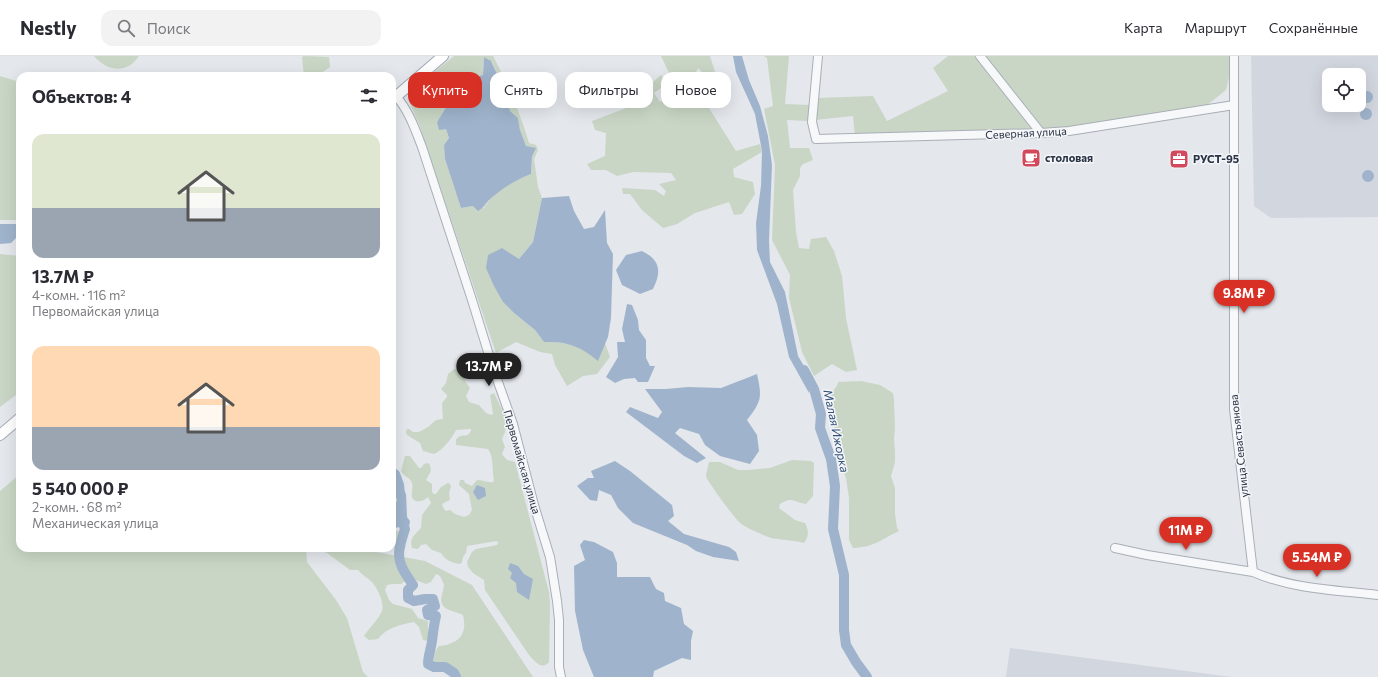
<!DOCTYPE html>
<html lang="ru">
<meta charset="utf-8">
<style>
:root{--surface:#fff;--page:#f2f2f3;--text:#2b2b33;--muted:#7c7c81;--line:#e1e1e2;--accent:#d93025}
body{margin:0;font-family:Commissioner,sans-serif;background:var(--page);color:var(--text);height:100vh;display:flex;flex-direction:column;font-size:15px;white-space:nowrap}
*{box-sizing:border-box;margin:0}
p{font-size:13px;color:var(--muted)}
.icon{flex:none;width:22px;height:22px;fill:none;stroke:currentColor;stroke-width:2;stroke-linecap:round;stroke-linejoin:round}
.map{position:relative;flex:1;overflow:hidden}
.drawer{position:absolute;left:16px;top:16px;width:380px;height:480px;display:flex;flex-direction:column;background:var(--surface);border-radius:12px;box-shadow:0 4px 16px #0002}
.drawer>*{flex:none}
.hud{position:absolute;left:408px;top:16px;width:380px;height:36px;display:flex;gap:8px}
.buttons{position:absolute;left:1322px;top:12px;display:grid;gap:8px}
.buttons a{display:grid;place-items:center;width:44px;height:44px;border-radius:8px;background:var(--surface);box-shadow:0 4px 16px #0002;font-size:20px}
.price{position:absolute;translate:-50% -34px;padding:0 9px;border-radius:14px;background:var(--accent);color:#fff;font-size:13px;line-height:26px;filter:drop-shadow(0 1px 2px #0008)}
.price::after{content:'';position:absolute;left:50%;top:24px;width:12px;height:9px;margin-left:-6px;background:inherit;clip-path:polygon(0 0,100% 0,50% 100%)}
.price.selected{background:#222;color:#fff}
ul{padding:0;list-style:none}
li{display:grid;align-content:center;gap:8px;height:212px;padding:0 16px}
li span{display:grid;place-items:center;height:124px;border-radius:12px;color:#555}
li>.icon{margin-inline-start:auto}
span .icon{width:72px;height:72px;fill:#fffc;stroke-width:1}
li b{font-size:17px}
h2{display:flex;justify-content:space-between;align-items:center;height:48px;padding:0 16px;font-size:17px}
.pill{padding:0 14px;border-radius:12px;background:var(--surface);box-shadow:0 4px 16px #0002;font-size:14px;line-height:36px}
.pill.selected{background:var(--accent);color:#fff}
header{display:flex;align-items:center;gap:24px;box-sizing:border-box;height:56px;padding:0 20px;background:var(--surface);border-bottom:1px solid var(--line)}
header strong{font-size:19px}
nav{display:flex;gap:22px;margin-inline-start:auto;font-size:14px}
.search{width:280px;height:36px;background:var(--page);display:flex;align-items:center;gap:10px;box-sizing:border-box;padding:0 14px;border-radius:12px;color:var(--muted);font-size:15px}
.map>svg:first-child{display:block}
.built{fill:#d2d6de;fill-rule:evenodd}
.green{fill:#c9d6c5;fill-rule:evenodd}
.water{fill:#9fb4cc}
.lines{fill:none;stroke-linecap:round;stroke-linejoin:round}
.river{stroke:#9fb4cc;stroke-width:10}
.minor-casing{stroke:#a9aeb7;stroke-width:10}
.major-casing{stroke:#a3abb8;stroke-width:12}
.minor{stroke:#f7f8fa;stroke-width:8}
.major{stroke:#fff;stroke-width:10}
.labels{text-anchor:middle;stroke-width:3;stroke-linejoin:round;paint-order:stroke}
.street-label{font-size:11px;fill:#2b3445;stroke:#f4f6f9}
.poi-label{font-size:11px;font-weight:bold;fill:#2b3445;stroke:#f4f6f9;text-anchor:start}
.water-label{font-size:12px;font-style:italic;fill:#34527a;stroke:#f4f6f9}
</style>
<header>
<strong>Nestly</strong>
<div class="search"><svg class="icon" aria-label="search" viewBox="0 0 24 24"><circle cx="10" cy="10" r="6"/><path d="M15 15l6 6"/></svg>Поиск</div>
<nav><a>Карта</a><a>Маршрут</a><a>Сохранённые</a></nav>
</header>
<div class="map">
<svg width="1378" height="621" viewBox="0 0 1378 621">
<rect width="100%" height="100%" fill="#e4e7ec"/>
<path class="built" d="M1251 0H1378V161L1271 162 1254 150ZM1329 19H1359V49H1329Z
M1010 592 1232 621H1006Z"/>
<path class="green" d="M94 0H139C127 18 108 16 94 0Z
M304 0 329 1 330 11 317 20H304L302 1Z
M454 0H493C508 28 520 57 529 87L536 89 538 94 534 103 538 131 542 142 533 186 519 203 503 246 514 257 535 274 544 286C567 285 580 290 598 304L605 287 610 301 597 318 583 320 567 330 555 309 552 298 540 296 516 286 496 297 419 68 410 48 412 34ZM484 1 492 6 505 35 510 55 518 62 520 74 526 90 532 100 531 118C515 124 492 136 484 152L473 150 461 152 445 103 444 89 449 82 446 73 437 66 450 45 468 47 453 26 473 22 483 19Z
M661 0H710L716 19 706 21 698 12 692 25 736 95 760 88 762 96 733 113 734 121 753 126 755 138 742 158 734 159 729 146 695 157 677 168 663 172 642 154 630 138H623L622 132 655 134 664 140 666 135 659 128 676 124 671 117 633 116 617 120 606 114H591L587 108 605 100 606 77 595 74 592 65 653 42 648 30 661 19 668 27 654 37 660 46 682 28 681 21 672 23Z
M764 0H789L785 48 810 49 808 65 787 64 790 92H809L813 104 803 108 800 112V120L793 134 796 176 799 192 809 193 811 183 826 181 834 195 842 220 846 262 857 314 846 316 832 308 814 320 802 296 789 242 790 219 772 184 775 109 764 53 773 50 767 2Z
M948 0H975L985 12 1034 73 1032 74 855 80 853 60 815 64 816 42 873 40 887 65 948 35 933 12Z
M985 0H1231V13L1226 34 1206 50 1067 72 1042 73Z
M0 20 20 26V164H0Z
M0 198 20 200V336L0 351Z
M454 313 458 314 463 317 465 325 470 332 466 340 469 346 479 349 486 357 491 359 493 358 490 339 494 337 507 364 505 376 502 383 505 391 502 398 507 404 515 406 549 536 550 547 549 606C541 615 535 605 529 599L485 534 484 524 473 517 468 511 467 506 472 496 476 493 497 489 498 487 497 485 467 490 466 497 463 501 462 506 460 508C452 507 445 504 441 497L432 494 426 488 421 489 418 493 412 492C409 481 415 479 421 472L422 459 431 447 428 441C425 444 421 446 416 445 408 443 414 432 412 427 410 421 403 420 401 415L405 400H410L419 412H421L424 408 428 407 430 409 431 415 426 424 432 428V436L434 438H436L441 431 448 427 450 428 451 430 449 437 450 444 442 448 444 453 446 455 450 454 455 458 464 461 469 459 472 454 469 438 459 429 460 424H464L465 427 472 430 477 424C483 424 487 427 493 426L494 424C492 415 494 401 488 393L456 389V383L460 380 468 379 471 375V373L456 374C453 381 442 395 434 398L423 395 420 387 407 379 406 376 407 373H409L413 376H419L428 371 436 364 443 363 442 347 447 341V339L441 333 446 327 448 318Z
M861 325 880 329 893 337 894 344 895 372 894 383 895 395V406L891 420 895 432V458L897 472 899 475C880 484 875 491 853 492L849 484V442L846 422 838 400 832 354 825 338C832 336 837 333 838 326Z
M792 404 811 405 814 407 813 440 806 448C794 446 792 440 780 448L779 452 795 464 805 467C809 474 809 481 804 487 794 484 782 484 771 482 763 479 743 471 738 465 727 452 717 438 707 423L706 419 709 406H720L738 414H748L770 412Z
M20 418V492H306L307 506 336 544 347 562 363 616 368 621H0V435Z
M392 420 394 423 399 440 392 455Z
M396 474 400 476 399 487 397 492H392V483Z
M316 492H366L376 496 425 505 472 529 533 621H459C457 609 445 608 435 609 432 601 434 596 439 590 458 588 468 579 463 559 458 556 452 556 447 553 436 546 444 537 444 529 443 526 441 522 440 520L436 518 431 526 426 528 410 522 401 528H392L387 529 385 534 389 544 393 548 412 553 418 562 428 565V585L423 584 419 571 414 566C400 569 387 571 378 583L369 584 364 580C369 572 377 565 381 557 386 549 378 533 372 526 368 522 362 519 358 514H350L327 497Z"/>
<path class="water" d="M733 0H742L749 24 760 50 768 80 772 109 769 185 770 206 785 236 798 300 811 322 809 337 789 301 777 248 757 194 756 167 761 130 762 95 755 58 736 16Z
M484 1 491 5 505 35 510 55 518 62 520 74 526 90 536 92 532 100 531 118C515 124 501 133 489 144 484 149 485 151 478 155L473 150 461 152 445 103 444 89 449 82 446 73 439 74 437 66 450 45 467 47 453 26 468 17 473 22 483 19Z
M1361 41a6 6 0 1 1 12 0a6 6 0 1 1-12 0Z
M1360 58a6 6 0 1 1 12 0a6 6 0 1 1-12 0Z
M1362 120a6 6 0 1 1 12 0a6 6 0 1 1-12 0Z
M569 140 574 155 584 173 594 171 605 154 607 187 613 198 611 262 608 281 598 305C580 290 567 285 544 286L535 274 514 257 503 246 494 230 486 212 488 199 502 192 519 203 533 186 542 142Z
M0 168H16L20 172V185L17 181 11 187 0 188Z
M642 195C660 204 662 215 653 233L640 238 622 229 616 214 626 199Z
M627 248 632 249 638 264 639 274 646 284V302L650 310H655L648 326H638L635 322 624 323 615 327 606 321 618 301 617 286H625L622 273Z
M757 318C762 341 762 345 747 364L757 379 759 395 750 408 720 400 705 389 699 378 680 372 675 377 706 402 697 407 684 400 626 356 630 351 658 362 662 356 645 333H666L688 331 721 332Z
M615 405 630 415 672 449 674 460 668 465 684 478 729 491 736 496 739 505 713 501 696 495 687 489 633 467 618 452 611 439 599 434 597 445 590 444 577 430 588 422H594L591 415Z
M400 426 406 438 407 461 410 465 407 482 404 487 401 485V476L399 471 393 473 392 479V455L399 440 396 436 395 427Z
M477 429 485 432 486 440 478 444 473 436Z
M584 484 594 486 613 496 617 507V521H650L656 533 664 537 665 545 681 552 684 568 693 575 691 585V604L682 602 654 615 653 621H594L583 594 575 555 574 510 585 504 580 489Z
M510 507 518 510 524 518 533 523 529 544 517 536 516 527 510 522 512 517 508 513Z"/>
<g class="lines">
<path class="river" d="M804 314 814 333 821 358 820 372 831 403 835 430 833 473 844 519V574L846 589 856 606 867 621
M392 417 395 418 399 429 400 439
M405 473C403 479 401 485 400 491 396 506 405 517 413 529L408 534V542L414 545 425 543H433L435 550 427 554 428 559 436 560C434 568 433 577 432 585 431 593 428 600 428 608L434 611H445L454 617 456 621"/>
<g class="minor-casing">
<path id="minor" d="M818 0 812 66 816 83 1041 77 1069 75 1234 49
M980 0 1041 77
M1234 0V353L1253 516
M396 40C409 55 415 73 422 91L472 244 493 312 513 368 534 449 550 501 557 545 559 564V611L561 621
M1115 492 1147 499 1253 516C1292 533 1336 534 1378 539"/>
</g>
<g class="major-casing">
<path id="major" d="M392 44 443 0
M0 379 20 362"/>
</g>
<use href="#minor" class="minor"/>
<use href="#major" class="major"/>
</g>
<defs>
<g id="cafe-square" transform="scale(1)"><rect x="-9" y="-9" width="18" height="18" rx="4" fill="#d1495b" stroke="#f4f6f9"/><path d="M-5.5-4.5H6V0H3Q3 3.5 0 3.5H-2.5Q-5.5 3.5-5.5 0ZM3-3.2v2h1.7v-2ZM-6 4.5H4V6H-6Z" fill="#fff"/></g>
<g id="office-square" transform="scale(1)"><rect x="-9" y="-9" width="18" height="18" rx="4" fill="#d1495b" stroke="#f4f6f9"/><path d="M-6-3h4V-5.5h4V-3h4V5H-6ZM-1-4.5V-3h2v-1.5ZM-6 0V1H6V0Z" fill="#fff"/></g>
</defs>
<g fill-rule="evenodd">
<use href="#cafe-square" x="1031" y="102"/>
<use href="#office-square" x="1179" y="103"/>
</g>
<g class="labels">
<g class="street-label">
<text transform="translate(1026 77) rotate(-3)" y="4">Северная улица</text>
<text transform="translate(1239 390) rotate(-96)" y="4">улица Севастьянова</text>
<text transform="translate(522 406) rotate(74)" y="4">Первомайская улица</text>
</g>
<g class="poi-label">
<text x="1045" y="106">столовая</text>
<text x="1193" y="107">РУСТ-95</text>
</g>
<g class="water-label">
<text transform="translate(836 375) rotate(78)" y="4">Малая Ижорка</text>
</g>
</g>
</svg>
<div class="buttons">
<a><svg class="icon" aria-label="locate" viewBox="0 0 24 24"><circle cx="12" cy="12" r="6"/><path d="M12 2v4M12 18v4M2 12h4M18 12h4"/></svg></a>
</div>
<b class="price" style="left:1244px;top:258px">9.8M ₽</b>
<b class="price selected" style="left:489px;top:331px">13.7M ₽</b>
<b class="price" style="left:1186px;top:495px">11M ₽</b>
<b class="price" style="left:1317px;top:522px">5.54M ₽</b>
<div class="hud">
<a class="pill selected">Купить</a>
<a class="pill">Снять</a>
<a class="pill">Фильтры</a>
<a class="pill">Новое</a>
</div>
<section class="drawer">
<h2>Объектов: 4<svg class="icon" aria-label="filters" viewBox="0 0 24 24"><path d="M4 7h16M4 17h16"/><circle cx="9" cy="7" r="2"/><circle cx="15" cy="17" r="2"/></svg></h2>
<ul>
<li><span style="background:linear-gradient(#dfe7d0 60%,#9aa5b1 0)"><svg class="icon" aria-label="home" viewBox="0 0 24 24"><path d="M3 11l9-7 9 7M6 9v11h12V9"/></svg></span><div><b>13.7M ₽</b><p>4-комн. · 116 m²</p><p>Первомайская улица</p></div></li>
<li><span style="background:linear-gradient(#ffd9b3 65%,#9aa5b1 0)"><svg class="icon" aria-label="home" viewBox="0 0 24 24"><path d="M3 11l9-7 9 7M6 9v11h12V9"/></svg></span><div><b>5 540 000 ₽</b><p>2-комн. · 68 m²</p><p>Механическая улица</p></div></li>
</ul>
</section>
</div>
